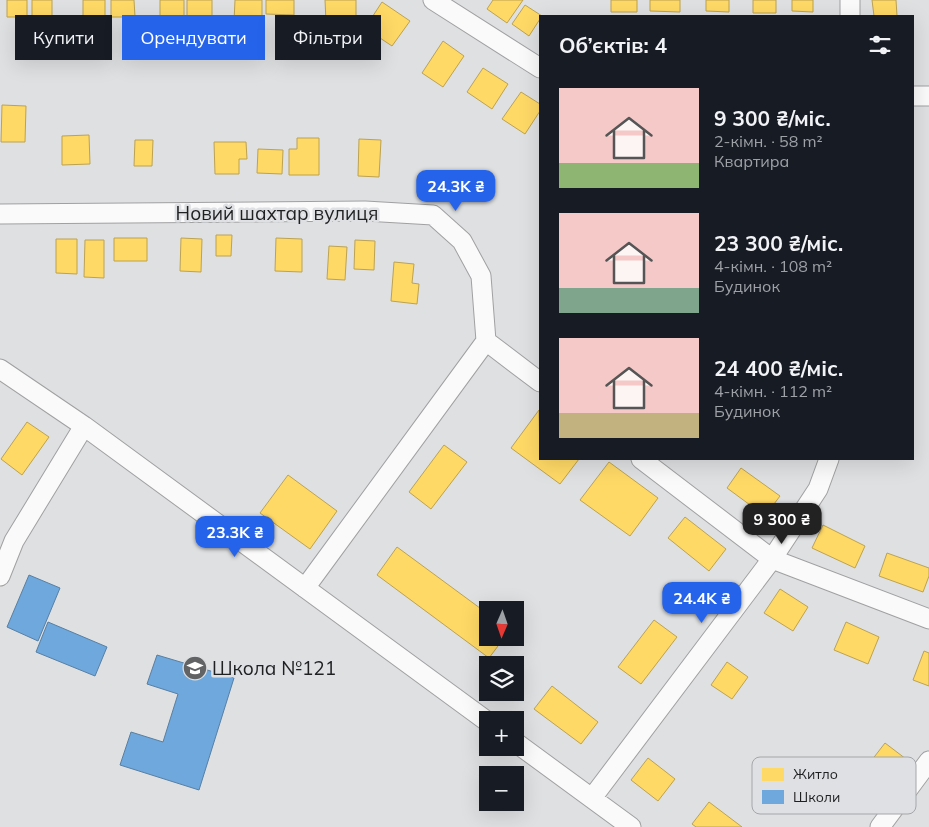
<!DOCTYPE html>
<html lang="uk">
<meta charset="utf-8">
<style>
:root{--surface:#171b24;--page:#242831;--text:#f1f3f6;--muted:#9ea1a6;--accent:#2563eb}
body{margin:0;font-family:Mulish,sans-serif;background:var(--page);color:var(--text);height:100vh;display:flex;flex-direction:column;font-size:19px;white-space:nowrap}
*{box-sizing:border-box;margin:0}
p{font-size:16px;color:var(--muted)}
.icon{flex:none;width:28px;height:28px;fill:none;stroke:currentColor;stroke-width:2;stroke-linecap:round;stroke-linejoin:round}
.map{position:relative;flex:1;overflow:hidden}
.details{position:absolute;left:539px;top:15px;width:375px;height:445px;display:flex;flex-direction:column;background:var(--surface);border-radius:0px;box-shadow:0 5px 20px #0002}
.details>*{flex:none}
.hud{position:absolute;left:15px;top:15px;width:449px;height:45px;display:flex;gap:10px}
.needle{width:32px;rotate:182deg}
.buttons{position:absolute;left:479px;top:601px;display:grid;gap:10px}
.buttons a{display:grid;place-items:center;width:45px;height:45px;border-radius:0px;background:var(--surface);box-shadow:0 5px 20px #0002;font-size:25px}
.price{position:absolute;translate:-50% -42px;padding:0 11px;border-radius:10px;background:var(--accent);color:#fff;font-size:16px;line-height:32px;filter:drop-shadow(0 1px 2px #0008)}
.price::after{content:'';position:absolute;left:50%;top:30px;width:15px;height:11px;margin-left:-8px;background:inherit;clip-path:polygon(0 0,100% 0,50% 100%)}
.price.active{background:#222;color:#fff}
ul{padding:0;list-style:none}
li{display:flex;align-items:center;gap:15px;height:125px;padding:0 20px}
li span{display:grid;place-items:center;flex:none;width:140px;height:100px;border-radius:0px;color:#555}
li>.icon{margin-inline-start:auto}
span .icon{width:60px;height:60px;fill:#fffc;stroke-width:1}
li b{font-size:21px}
h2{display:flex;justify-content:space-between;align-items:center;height:60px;padding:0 20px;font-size:21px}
.tag{padding:0 18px;border-radius:0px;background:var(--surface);box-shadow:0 5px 20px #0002;font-size:18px;line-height:45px}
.tag.active{background:var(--accent);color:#fff}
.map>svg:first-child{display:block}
.homes{fill:#ffd966;stroke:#bca251}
.schools{fill:#6fa8dc;stroke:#577fa4}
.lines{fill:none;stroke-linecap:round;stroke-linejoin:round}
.minor-casing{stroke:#a0a0a2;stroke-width:21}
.minor{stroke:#fafafb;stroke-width:19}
.labels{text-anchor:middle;stroke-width:5;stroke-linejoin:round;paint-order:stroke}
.street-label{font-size:19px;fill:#1f2021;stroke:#dee0e3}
.poi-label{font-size:19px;fill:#1f2021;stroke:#dee0e3;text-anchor:start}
.key{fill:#dee0e3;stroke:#a5a6a9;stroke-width:1}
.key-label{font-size:14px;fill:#1f2021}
</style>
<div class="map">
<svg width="929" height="827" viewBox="0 0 929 827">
<rect width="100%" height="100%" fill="#dfe0e2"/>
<path class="homes" d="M7 0H27V17H7Z
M32 0H52V16H32Z
M83 0H105V17H83Z
M111 0H134L135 17H111Z
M160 0H184V22H160Z
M187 0H212V20H187Z
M235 0H262V23L234 22Z
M266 0H294V15L266 14Z
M325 0H356V21L326 22Z
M493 0H523L507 23 487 9Z
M611 0H637V12H611Z
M650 0H680V12L650 11Z
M706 0H729V12L706 11Z
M753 0H776V13H753Z
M792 0H813V12L792 11Z
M872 0H896L897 16H874Z
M382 2 410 21 392 46 365 28Z
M525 5 542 16H540V19L529 36 512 24Z
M443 41 464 56 443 87 422 73Z
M483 68 508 84 492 109 467 92Z
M521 92 540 104V111L525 134 502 119Z
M2 105 26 106 25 142H1Z
M89 135 90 164 62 165V136Z
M297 138H319V175H289V149H297Z
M359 139 381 140 379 177 358 176Z
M135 140H153L152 166H134Z
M214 142H246L247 159H239V174H215Z
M258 149 283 150 282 174 257 173Z
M216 235H232L231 256H216Z
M114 238H147V261H114Z
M181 238 202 239 201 272 180 271Z
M276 238 302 239V272L275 271Z
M56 239H77V274L56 273Z
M85 240H104V278L84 277Z
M355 240 375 241 374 270 354 269Z
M329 246 347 247 345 280 327 279Z
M394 262 414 264 412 283 419 284 417 304 391 301Z
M539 410 540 459H579L560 484 511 448Z
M27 422 49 437 22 475 1 459Z
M444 445 467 462 431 509 409 492Z
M609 462 658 498 630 536 580 500Z
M741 468 780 496 765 516 727 488Z
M288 475 337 511 310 549 260 513Z
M685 517 726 549 709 571 668 538Z
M823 525 865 546 855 568 812 548Z
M397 547 488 614V638H504L489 658 377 575Z
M887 553 929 568V576L923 592 879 576Z
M780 589 808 607 793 631 764 613Z
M654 620 677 637 641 684 618 667Z
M846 622 879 637 868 664 834 650Z
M924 651 929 653V686L913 680Z
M727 662 748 677 732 699 711 685Z
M552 686 598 722 581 744 534 709Z
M885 743 906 759 873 803 851 787Z
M648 758 675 779 658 801 631 780Z
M709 802 742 827H696L692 824Z"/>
<path class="schools" d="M29 575 60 588 38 641 7 627Z
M48 622 107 647 95 676 36 652Z
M157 655 234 678 199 790 120 765 131 732 163 742 178 694 147 684Z"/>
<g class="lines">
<g class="minor-casing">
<path id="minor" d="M433 0 540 68
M850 0V16
M912 96H929
M0 214 365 211 433 215 462 241 481 276 486 341 305 588
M486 341 540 382
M0 369 84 426 488 722
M641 459 772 559 929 619
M0 576 14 541 84 426
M515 742 631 827
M592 798 772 559 818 489 829 459
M880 827 929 761"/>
</g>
<use href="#minor" class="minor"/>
</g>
<defs>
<g id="school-disc" transform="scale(1.25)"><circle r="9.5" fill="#626365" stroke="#dee0e3"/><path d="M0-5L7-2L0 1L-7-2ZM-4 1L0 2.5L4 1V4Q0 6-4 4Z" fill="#fff"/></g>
</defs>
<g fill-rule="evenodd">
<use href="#school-disc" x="195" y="668"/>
</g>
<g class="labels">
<g class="street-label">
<text x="277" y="220">Новий шахтар вулиця</text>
</g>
<g class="poi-label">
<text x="212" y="675">Школа №121</text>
</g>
</g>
<rect x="752" y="757" width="164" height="57" rx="8" class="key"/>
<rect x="762" y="768" width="22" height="13" fill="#ffd966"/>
<rect x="762" y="790" width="22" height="14" fill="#6fa8dc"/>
<g class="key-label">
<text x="793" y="779">Житло</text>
<text x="793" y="802">Школи</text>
</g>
</svg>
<div class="buttons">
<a><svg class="needle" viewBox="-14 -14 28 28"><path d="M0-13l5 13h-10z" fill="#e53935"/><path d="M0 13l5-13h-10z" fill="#9ea1a6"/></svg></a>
<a><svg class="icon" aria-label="layers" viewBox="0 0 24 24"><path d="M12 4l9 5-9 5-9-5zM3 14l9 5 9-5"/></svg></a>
<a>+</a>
<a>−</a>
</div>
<b class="price" style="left:456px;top:212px">24.3K ₴</b>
<b class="price active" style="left:782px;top:545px">9 300 ₴</b>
<b class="price" style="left:235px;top:558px">23.3K ₴</b>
<b class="price" style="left:702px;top:624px">24.4K ₴</b>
<div class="hud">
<a class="tag">Купити</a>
<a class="tag active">Орендувати</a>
<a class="tag">Фільтри</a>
</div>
<section class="details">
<h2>Об’єктів: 4<svg class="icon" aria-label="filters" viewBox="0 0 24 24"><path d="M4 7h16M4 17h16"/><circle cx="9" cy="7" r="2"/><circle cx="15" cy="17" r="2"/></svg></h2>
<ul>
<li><span style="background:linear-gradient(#f6c9c9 75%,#8fb573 0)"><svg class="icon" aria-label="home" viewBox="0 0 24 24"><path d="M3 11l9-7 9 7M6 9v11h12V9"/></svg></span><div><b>9 300 ₴/міс.</b><p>2-кімн. · 58 m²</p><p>Квартира</p></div></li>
<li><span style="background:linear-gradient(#f6c9c9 75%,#7fa58c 0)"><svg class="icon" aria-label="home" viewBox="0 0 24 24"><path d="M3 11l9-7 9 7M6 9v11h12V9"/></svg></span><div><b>23 300 ₴/міс.</b><p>4-кімн. · 108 m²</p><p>Будинок</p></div></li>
<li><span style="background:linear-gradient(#f6c9c9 75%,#c2b280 0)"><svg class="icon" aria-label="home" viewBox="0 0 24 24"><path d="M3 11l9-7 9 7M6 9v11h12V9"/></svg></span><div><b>24 400 ₴/міс.</b><p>4-кімн. · 112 m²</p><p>Будинок</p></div></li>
</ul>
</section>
</div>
